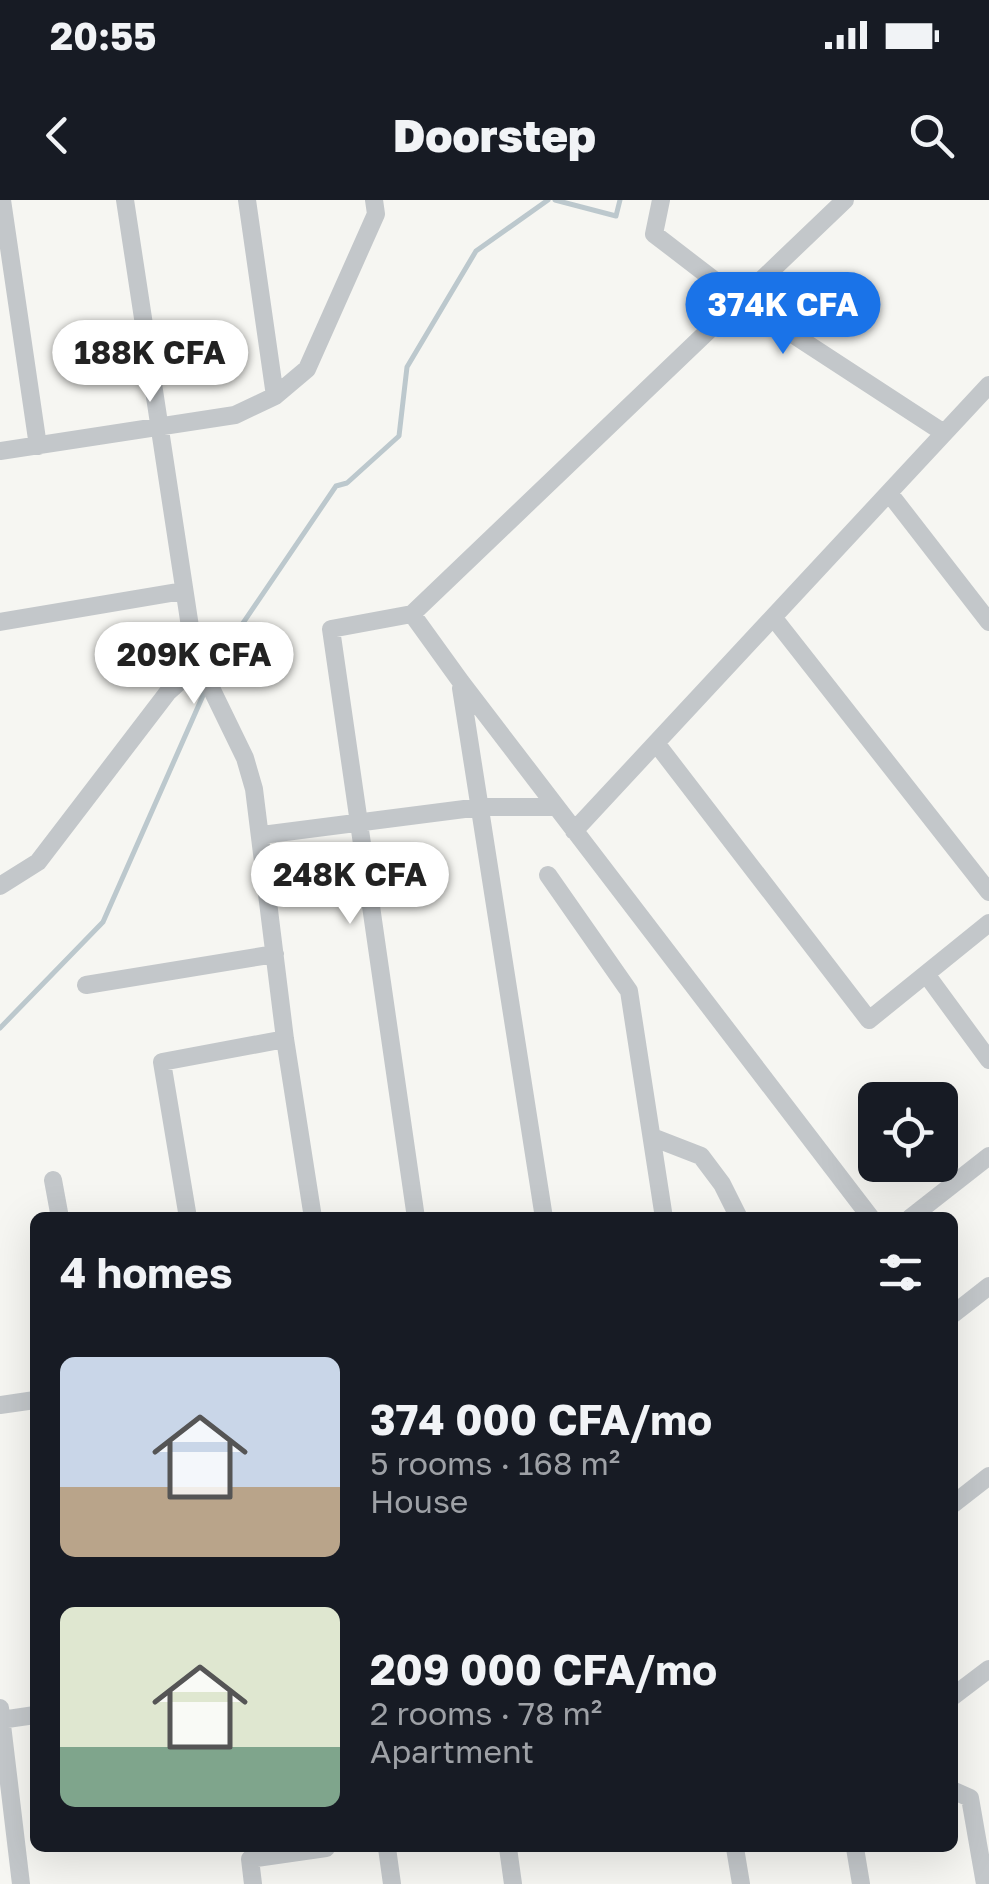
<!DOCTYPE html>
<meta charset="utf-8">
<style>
:root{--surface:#171b24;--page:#20242c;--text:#f1f3f6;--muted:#9ea1a6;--accent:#1a73e8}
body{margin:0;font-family:"Golos Text",sans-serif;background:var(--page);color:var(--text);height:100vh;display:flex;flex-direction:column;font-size:38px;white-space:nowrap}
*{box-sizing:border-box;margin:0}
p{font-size:32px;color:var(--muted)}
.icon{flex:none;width:55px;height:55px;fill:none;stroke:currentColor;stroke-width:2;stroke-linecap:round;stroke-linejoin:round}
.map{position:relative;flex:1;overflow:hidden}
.details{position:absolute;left:30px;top:1012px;width:928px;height:640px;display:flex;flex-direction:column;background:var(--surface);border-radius:15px;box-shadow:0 10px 40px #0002}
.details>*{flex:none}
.fabs{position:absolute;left:858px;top:882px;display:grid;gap:20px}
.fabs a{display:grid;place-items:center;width:100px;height:100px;border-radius:15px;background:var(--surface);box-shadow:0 10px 40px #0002;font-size:50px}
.price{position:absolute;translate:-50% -85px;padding:0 22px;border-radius:35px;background:#fff;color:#222;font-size:32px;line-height:65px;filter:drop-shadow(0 2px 5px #0008)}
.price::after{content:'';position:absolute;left:50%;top:60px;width:30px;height:22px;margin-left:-15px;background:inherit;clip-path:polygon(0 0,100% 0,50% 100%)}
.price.active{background:var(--accent);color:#fff}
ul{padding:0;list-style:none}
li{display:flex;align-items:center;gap:30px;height:250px;padding:0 30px}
li span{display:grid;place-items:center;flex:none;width:280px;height:200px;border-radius:15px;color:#555}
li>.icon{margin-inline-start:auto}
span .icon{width:120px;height:120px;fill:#fffc;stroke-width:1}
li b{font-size:42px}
h2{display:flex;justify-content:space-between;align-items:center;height:120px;padding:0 30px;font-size:42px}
.status{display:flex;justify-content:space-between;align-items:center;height:70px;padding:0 50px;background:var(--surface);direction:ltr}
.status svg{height:28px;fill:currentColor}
header{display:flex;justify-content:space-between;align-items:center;height:130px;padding:0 30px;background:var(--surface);font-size:45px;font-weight:800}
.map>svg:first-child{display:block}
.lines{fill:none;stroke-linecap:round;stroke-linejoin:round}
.stream{stroke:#bcc8cd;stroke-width:5}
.minor{stroke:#c3c7ca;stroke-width:18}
</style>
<div class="status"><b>20:55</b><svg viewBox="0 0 49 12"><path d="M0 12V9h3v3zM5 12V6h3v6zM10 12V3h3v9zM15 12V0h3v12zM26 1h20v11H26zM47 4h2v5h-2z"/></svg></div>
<header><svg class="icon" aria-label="back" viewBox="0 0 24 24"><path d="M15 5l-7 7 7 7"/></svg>Doorstep<svg class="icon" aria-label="search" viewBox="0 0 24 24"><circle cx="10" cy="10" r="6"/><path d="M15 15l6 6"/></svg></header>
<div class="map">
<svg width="989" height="1684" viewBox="0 0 989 1684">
<rect width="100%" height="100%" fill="#f6f6f2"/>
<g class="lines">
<path class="stream" d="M555 0 616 16 620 0
M212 477 222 454 336 286 347 283 399 236 407 167 476 51 548 0
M0 828 103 722 205 491"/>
<path class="minor" d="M2 0 38 246
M125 0 194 453 245 558 254 589 285 839 313 1018
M247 0 275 196
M661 0 654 34 740 100 944 233
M0 251 235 215 275 196 307 169 376 14 374 0
M889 293 989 422
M412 414 461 482 871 1018
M773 417 989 692
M0 422 183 391
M461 488 544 1018
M656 543 869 820 989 723
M574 631 989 185
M262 635 480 607H556
M548 675 629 791 664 1018
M0 686 38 662 168 492 199 464
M926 774 989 860
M86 785 275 754
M652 937 701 956 722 984 739 1018
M53 980 60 1018
M188 1018 162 862 285 839
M416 1018 331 429 412 414 845 0
M910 1018 989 956
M952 1115 989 1086
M0 1205 35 1200
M952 1305 989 1276
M952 1497 989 1469
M0 1508 21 1684
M0 1520 35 1515
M952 1590 970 1598 985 1684
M387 1648 392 1684
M508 1648 513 1684
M735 1648 741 1684
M855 1648 861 1684
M253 1684 250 1659 326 1648"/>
</g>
</svg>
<div class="fabs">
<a><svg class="icon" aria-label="locate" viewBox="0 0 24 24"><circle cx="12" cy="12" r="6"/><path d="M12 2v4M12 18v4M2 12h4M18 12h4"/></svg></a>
</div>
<b class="price active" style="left:783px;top:157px">374K CFA</b>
<b class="price" style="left:150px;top:205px">188K CFA</b>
<b class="price" style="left:194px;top:507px">209K CFA</b>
<b class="price" style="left:350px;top:727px">248K CFA</b>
<section class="details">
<h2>4 homes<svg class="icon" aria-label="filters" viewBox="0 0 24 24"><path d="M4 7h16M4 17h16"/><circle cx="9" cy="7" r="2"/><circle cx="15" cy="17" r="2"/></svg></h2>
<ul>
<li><span style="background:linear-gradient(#c9d6e8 65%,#b9a48a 0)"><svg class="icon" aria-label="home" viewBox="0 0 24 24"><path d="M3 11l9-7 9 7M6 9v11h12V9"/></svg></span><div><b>374 000 CFA/mo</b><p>5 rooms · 168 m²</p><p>House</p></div></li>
<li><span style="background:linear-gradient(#dfe7d0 70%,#7fa58c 0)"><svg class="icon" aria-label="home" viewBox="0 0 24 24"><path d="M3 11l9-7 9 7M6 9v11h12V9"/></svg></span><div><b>209 000 CFA/mo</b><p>2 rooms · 78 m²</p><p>Apartment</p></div></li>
</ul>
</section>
</div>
